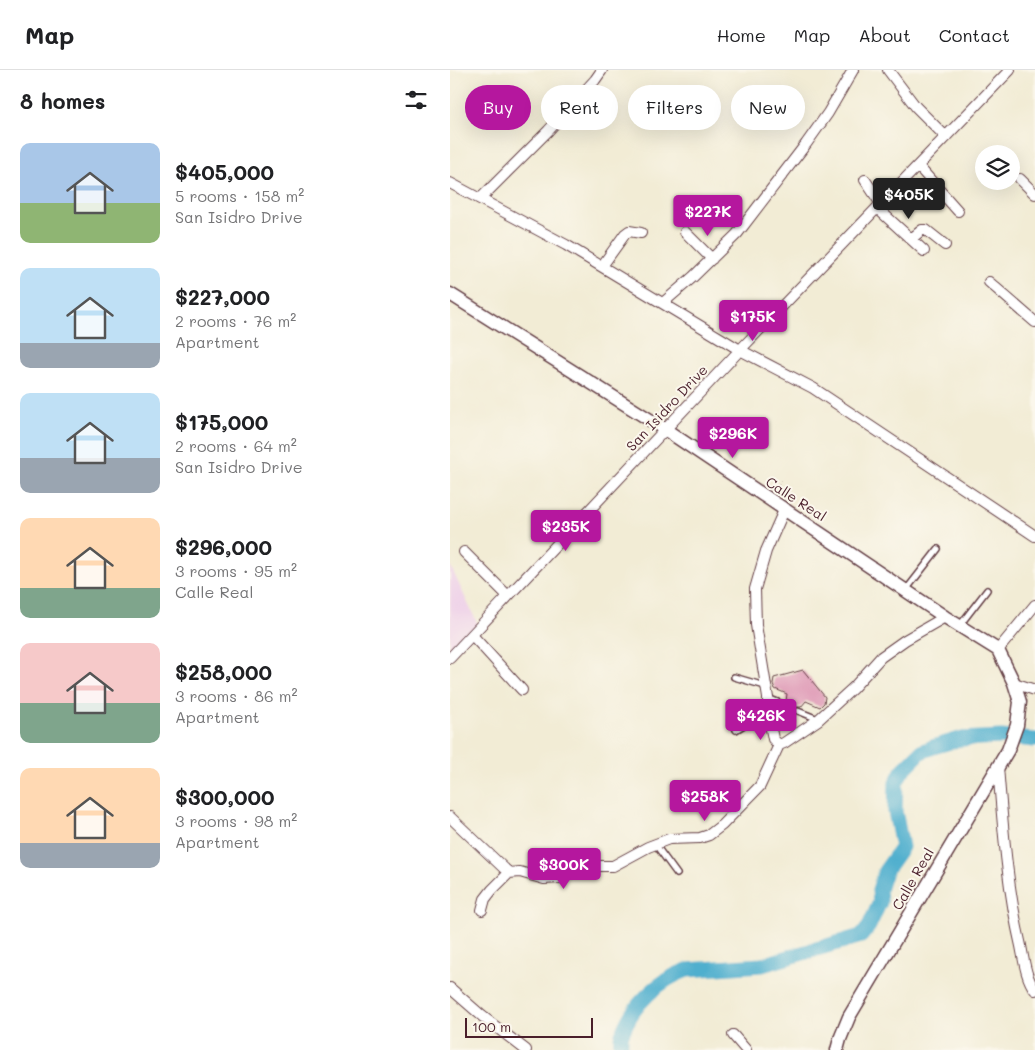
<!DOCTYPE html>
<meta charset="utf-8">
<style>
:root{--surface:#fff;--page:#f6f6f6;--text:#202124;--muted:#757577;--line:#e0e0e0;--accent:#b5179e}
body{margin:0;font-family:Mali,sans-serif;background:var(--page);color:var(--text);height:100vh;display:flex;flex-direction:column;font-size:19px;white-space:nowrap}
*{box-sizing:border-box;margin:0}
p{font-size:16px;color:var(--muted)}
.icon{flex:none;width:28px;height:28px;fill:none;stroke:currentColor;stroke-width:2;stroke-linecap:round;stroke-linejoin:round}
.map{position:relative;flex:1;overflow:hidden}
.panel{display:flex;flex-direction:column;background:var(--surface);width:450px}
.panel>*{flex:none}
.banner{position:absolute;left:15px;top:15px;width:475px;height:45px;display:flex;gap:10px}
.tools{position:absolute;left:525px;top:75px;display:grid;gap:10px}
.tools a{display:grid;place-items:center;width:45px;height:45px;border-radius:50%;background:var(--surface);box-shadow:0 5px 20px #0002;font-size:25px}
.scale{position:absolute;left:15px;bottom:12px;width:128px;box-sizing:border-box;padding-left:5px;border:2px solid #4a1f2b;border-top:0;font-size:14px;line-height:18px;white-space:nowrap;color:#4a1f2b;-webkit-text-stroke:4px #fbf7ec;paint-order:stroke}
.price{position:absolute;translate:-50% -42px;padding:0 11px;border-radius:5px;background:var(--accent);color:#fff;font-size:16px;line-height:32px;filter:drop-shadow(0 1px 2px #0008)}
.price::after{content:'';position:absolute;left:50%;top:30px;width:15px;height:11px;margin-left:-8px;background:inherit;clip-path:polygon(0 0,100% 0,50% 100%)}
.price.current{background:#222;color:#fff}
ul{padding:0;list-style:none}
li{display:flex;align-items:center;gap:15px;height:125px;padding:0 20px}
li span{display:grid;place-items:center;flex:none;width:140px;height:100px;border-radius:10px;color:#555}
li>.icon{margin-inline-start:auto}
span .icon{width:60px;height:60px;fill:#fffc;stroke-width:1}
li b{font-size:21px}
h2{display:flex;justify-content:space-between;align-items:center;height:60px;padding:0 20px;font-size:21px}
.chip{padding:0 18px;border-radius:22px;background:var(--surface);box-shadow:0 5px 20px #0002;font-size:18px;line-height:45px}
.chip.current{background:var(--accent);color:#fff}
header{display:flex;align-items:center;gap:30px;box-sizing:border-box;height:70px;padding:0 25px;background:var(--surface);border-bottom:1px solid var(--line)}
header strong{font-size:24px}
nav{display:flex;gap:28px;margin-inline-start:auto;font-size:18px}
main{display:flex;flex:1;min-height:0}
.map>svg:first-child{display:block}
.built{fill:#eed0e8}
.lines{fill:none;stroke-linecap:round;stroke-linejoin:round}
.river{stroke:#4fafce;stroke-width:15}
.building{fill:#dc90b0}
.service-casing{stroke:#633e44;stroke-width:8}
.minor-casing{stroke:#633e44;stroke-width:12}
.tertiary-casing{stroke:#633e44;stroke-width:15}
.path{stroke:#633e44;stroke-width:1;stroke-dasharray:1 4;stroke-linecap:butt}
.service{stroke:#fff;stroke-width:5}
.minor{stroke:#fff;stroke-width:10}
.tertiary{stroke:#fff;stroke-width:12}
.labels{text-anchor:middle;stroke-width:4;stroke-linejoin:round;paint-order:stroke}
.street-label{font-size:14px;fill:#4a1f2b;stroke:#fbf7ec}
</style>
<header>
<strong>Map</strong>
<nav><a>Home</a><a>Map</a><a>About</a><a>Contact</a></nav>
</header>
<main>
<section class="panel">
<h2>8 homes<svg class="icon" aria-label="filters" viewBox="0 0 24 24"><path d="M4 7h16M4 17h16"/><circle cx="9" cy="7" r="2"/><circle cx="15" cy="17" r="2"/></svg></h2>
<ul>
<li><span style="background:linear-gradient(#a9c7e8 60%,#8fb573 0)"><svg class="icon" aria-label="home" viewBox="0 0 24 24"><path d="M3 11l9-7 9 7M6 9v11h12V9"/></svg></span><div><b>$405,000</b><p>5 rooms · 158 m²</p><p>San Isidro Drive</p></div></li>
<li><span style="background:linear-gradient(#bfe0f5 75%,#9aa5b1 0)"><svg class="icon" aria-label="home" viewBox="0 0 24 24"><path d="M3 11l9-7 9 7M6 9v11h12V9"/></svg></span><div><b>$227,000</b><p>2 rooms · 76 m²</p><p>Apartment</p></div></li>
<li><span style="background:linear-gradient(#bfe0f5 65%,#9aa5b1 0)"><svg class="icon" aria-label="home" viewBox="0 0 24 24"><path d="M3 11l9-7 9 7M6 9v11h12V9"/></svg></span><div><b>$175,000</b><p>2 rooms · 64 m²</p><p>San Isidro Drive</p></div></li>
<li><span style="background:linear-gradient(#ffd9b3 70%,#7fa58c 0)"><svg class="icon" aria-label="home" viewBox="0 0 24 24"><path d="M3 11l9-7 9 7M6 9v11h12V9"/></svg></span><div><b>$296,000</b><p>3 rooms · 95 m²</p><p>Calle Real</p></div></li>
<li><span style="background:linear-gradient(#f6c9c9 60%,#7fa58c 0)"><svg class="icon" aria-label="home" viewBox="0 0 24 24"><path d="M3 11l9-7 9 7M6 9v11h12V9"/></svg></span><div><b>$258,000</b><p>3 rooms · 86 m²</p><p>Apartment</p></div></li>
<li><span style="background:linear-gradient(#ffd9b3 75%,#9aa5b1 0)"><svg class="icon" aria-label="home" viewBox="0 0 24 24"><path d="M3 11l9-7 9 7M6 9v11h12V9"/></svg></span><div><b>$300,000</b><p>3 rooms · 98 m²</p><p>Apartment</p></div></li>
</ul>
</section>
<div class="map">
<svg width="585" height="980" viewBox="0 0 585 980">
<rect width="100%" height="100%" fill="#fbf7ec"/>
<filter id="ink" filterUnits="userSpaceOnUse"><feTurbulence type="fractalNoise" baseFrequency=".02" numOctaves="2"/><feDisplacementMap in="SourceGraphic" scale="10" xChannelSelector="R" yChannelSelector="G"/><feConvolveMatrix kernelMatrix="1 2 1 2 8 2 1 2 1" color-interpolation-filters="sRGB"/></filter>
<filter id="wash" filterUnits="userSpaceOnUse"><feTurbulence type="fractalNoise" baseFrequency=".0096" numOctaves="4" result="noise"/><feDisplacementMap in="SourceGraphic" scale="20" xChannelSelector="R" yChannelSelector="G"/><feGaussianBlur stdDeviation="1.12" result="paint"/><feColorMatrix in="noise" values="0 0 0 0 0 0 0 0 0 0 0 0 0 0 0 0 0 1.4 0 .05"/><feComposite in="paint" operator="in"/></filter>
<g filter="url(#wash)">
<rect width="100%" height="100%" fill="#f2ecd5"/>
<path class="built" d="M0 495 28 555 0 583Z"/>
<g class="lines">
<path class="river" d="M171 980C171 975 170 969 172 964 182 935 209 910 237 900L312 895 411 866 419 856 430 832 429 820 435 801 452 777 445 741 446 713 452 701 471 682 483 677 510 669 551 667 585 670"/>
</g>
<g id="blocks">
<path class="building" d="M353 600 375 627 374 633 370 637 356 631 351 637H347L344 639 345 644 343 656H335L330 651 339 634 336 631 337 624 325 619 323 614 324 608Z"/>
</g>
</g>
<g filter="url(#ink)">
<use href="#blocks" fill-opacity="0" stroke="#633e44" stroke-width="1"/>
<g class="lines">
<g class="service-casing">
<path id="service" d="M456 520 488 479
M510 555 537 520
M284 607 315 616
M318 628 335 635
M348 641 368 649
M286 660 302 650 318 644
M205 774 227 804"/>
</g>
<g class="minor-casing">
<path id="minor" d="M438 0 466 37 496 67
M468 96 508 141
M570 109 585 124
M415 110 431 134
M0 113 116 175 290 280 363 318 585 466
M30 129 98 61 145 10 152 0
M427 138 474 181
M235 162 262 189
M461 169 472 160H476L495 175
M152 196 175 164 179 161 191 163
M539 212 585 252
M214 232 243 207 287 164 356 74 378 43 403 0
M335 438 316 481 305 519 306 555 318 628V644L323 669 329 675 334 673 368 650 403 618 431 587 455 570 495 547
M14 482 58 526
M22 565 72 620
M548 580 585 535
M0 588 290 280 560 0
M564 613 585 620
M548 697C553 757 557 817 571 876 574 891 576 908 585 920
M0 747 59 803
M32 840 35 829 42 820 59 803 70 802 94 809 110 808 139 796H163L198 777 219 769 250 768 259 765 272 755 310 716 329 675
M0 918 32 946 76 980
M283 965 296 980"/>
</g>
<g class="tertiary-casing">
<path id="tertiary" d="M0 224 216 360 495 547 548 580 564 613 570 632 567 655 558 680 399 947 390 969 387 980"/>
</g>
<path class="path" d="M326 420 332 409"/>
<use href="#service" class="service"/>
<use href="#minor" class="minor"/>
<use href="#tertiary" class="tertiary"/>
</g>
</g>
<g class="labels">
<g class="street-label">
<text transform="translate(217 338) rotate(-47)" y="5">San Isidro Drive</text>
<text transform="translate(346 429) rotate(33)" y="5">Calle Real</text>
<text transform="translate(463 809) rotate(-60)" y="5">Calle Real</text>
</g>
</g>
</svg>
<div class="tools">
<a><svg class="icon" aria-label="layers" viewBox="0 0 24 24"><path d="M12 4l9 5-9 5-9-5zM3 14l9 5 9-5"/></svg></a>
</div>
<div class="scale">100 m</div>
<b class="price current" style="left:459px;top:150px">$405K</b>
<b class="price" style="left:258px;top:167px">$227K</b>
<b class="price" style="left:303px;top:272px">$175K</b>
<b class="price" style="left:283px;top:389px">$296K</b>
<b class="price" style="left:116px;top:482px">$235K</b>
<b class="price" style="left:311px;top:671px">$426K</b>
<b class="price" style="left:255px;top:752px">$258K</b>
<b class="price" style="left:114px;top:820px">$300K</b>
<div class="banner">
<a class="chip current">Buy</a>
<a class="chip">Rent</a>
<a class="chip">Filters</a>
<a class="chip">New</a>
</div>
</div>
</main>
